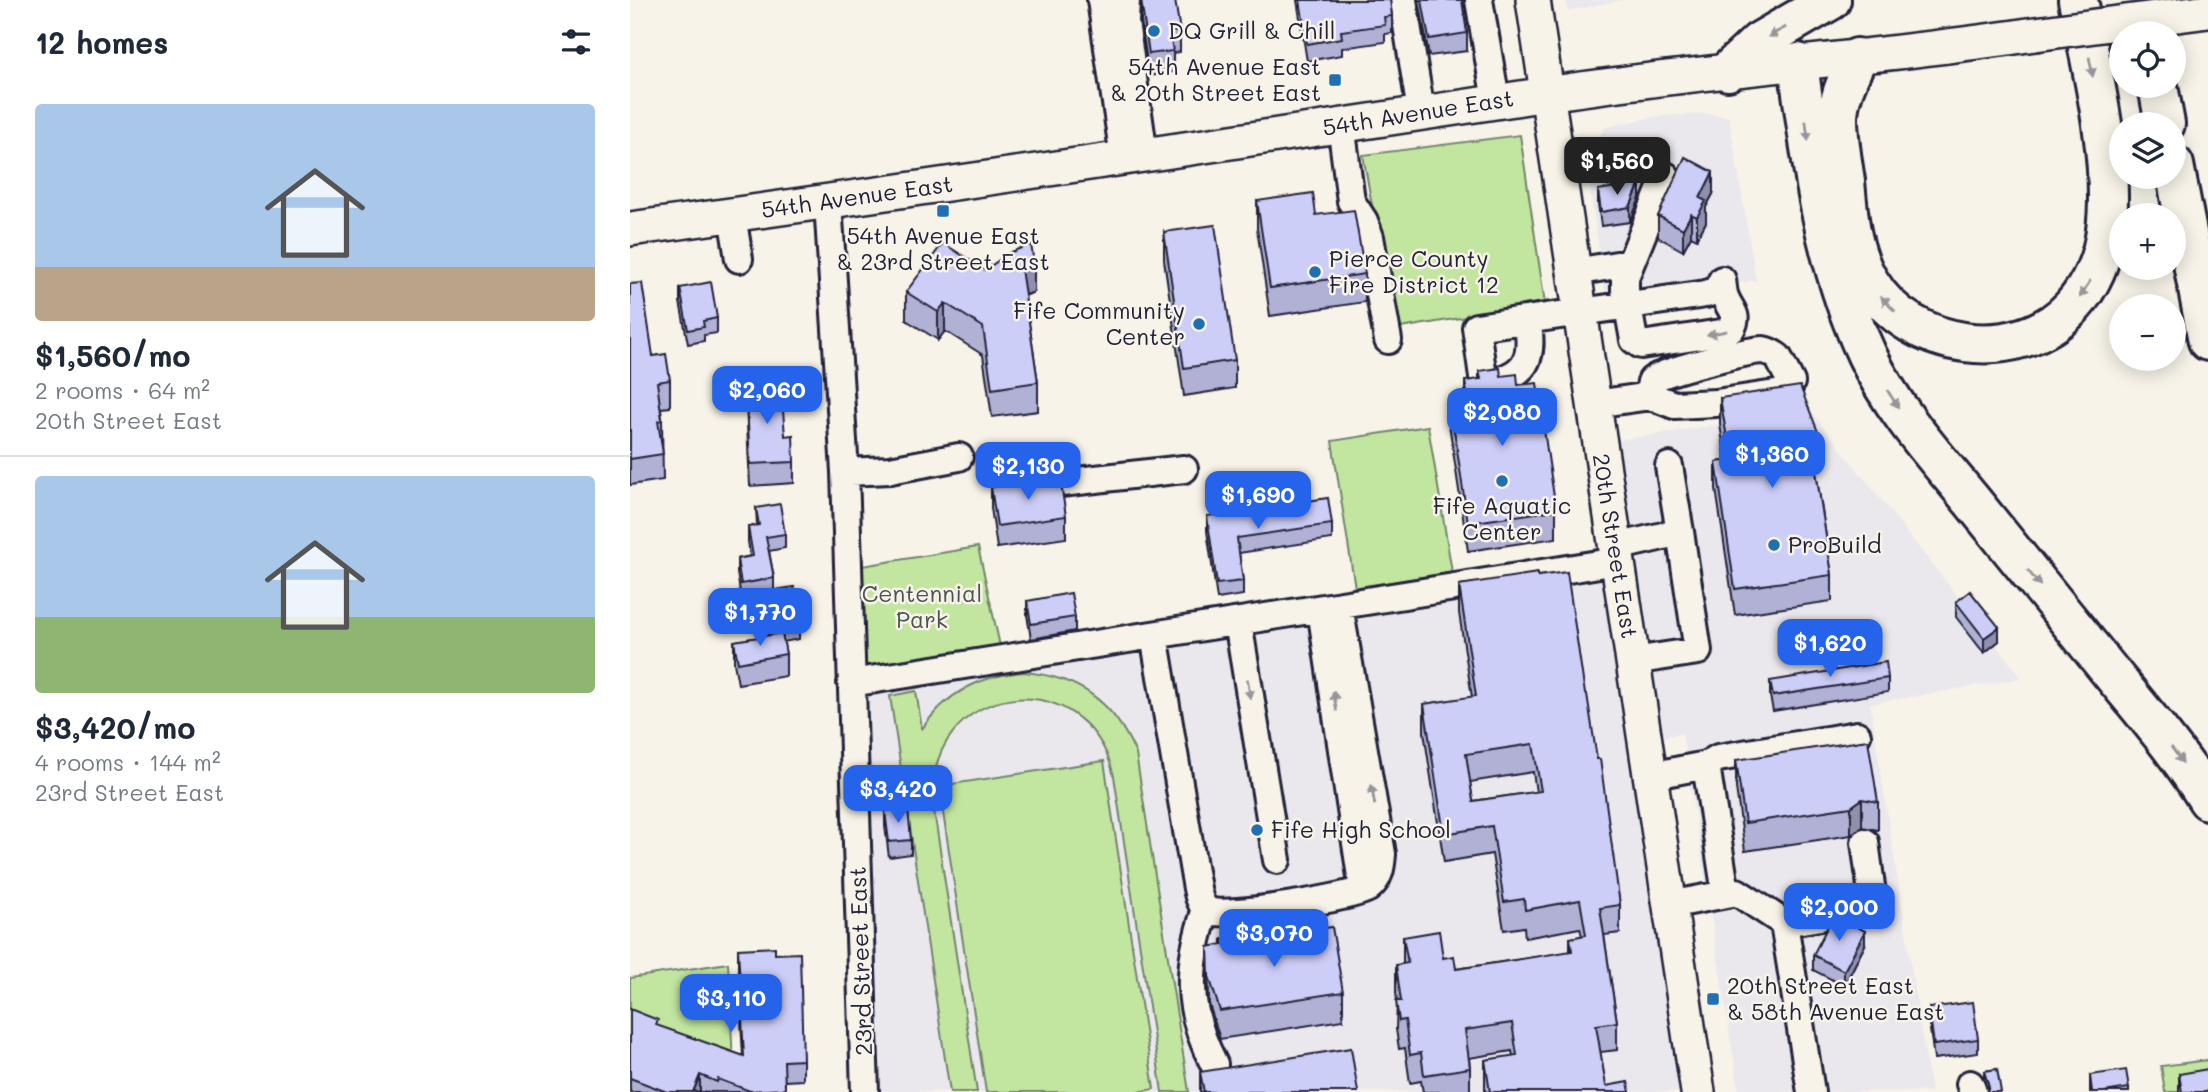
<!DOCTYPE html>
<meta charset="utf-8">
<style>
:root{--surface:#fff;--page:#f6f6f7;--text:#1f2937;--muted:#747a83;--line:#e0e1e3;--accent:#2563eb}
body{margin:0;font-family:Mali,sans-serif;background:var(--page);color:var(--text);height:100vh;display:flex;flex-direction:column;font-size:26px;white-space:nowrap}
*{box-sizing:border-box;margin:0}
p{font-size:23px;color:var(--muted)}
.icon{flex:none;width:38px;height:38px;fill:none;stroke:currentColor;stroke-width:2;stroke-linecap:round;stroke-linejoin:round}
.map{position:relative;flex:1;overflow:hidden}
.side{display:flex;flex-direction:column;background:var(--surface);width:630px}
.side>*{flex:none}
.fabs{position:absolute;left:1479px;top:21px;display:grid;gap:14px}
.fabs a{display:grid;place-items:center;width:77px;height:77px;border-radius:50%;background:var(--surface);box-shadow:0 4px 18px #0003;font-size:35px}
.price{position:absolute;translate:-50% -60px;padding:0 16px;border-radius:14px;background:var(--accent);color:#fff;font-size:23px;line-height:46px;filter:drop-shadow(0 2px 4px #0008)}
.price::after{content:'';position:absolute;left:50%;top:42px;width:21px;height:16px;margin-left:-10px;background:inherit;clip-path:polygon(0 0,100% 0,50% 100%)}
.price.on{background:#222;color:#fff}
ul{padding:0;list-style:none}
li{display:grid;align-content:center;gap:14px;height:371px;padding:0 35px}
li+li{border-top:2px solid var(--line)}
li span{display:grid;place-items:center;height:217px;border-radius:7px;color:#555}
li>.icon{margin-inline-start:auto}
span .icon{width:126px;height:126px;fill:#fffc;stroke-width:1}
li b{font-size:30px}
h2{display:flex;justify-content:space-between;align-items:center;height:84px;padding:0 35px;font-size:30px}
main{display:flex;flex:1;min-height:0}
.map>svg:first-child{display:block}
.built{fill:#eae8ec}
.green{fill:#c2e6a0;stroke:#72846e;stroke-width:2}
.lines{fill:none;stroke-linecap:round;stroke-linejoin:round}
.minor-casing{stroke:#22223b;stroke-width:32}
.major-casing{stroke:#22223b;stroke-width:38}
.highway-casing{stroke:#22223b;stroke-width:44}
.minor{stroke:#f7f3e8;stroke-width:26}
.major{stroke:#f7f3e8;stroke-width:33}
.highway{stroke:#f7f3e8;stroke-width:38}
.major-bridge-casing{stroke:#22223b;stroke-width:38;stroke-linecap:butt}
.major-bridge{stroke:#f7f3e8;stroke-width:33}
.wall{fill:#b0b1d4;stroke:#22223b;stroke-width:2;fill-rule:evenodd}
.shaded-wall{fill:#9090ad;stroke:#22223b;stroke-width:2}
.building{fill:#cdcef7;stroke:#22223b;stroke-width:2;fill-rule:evenodd}
.oneway{fill:#97959a}
.poi-dot{fill:#1f6fb2;stroke:#f7f3e8;stroke-width:2.5}
.labels{text-anchor:middle;stroke-width:5;stroke-linejoin:round;paint-order:stroke}
.poi-label{font-size:23px;fill:#22223b;stroke:#f7f3e8;text-anchor:start}
.street-label{font-size:23px;fill:#22223b;stroke:#f7f3e8}
.park-label{font-size:23px;fill:#4a5354;stroke:#f7f3e8}
</style>
<main>
<section class="side">
<h2>12 homes<svg class="icon" aria-label="filters" viewBox="0 0 24 24"><path d="M4 7h16M4 17h16"/><circle cx="9" cy="7" r="2"/><circle cx="15" cy="17" r="2"/></svg></h2>
<ul>
<li><span style="background:linear-gradient(#a9c7e8 75%,#b9a48a 0)"><svg class="icon" aria-label="home" viewBox="0 0 24 24"><path d="M3 11l9-7 9 7M6 9v11h12V9"/></svg></span><div><b>$1,560/mo</b><p>2 rooms · 64 m²</p><p>20th Street East</p></div></li>
<li><span style="background:linear-gradient(#a9c7e8 65%,#8fb573 0)"><svg class="icon" aria-label="home" viewBox="0 0 24 24"><path d="M3 11l9-7 9 7M6 9v11h12V9"/></svg></span><div><b>$3,420/mo</b><p>4 rooms · 144 m²</p><p>23rd Street East</p></div></li>
</ul>
</section>
<div class="map">
<svg width="1578" height="1092" viewBox="0 0 1578 1092">
<rect width="100%" height="100%" fill="#f7f3e8"/>
<filter id="ink" filterUnits="userSpaceOnUse"><feTurbulence type="fractalNoise" baseFrequency=".0143" numOctaves="2"/><feDisplacementMap in="SourceGraphic" scale="14" xChannelSelector="R" yChannelSelector="G"/><feConvolveMatrix kernelMatrix="1 2 1 2 8 2 1 2 1" color-interpolation-filters="sRGB"/></filter>
<g filter="url(#ink)">
<path class="built" d="M936 0H992L938 11Z
M1077 114 1099 117 1126 280 977 303 955 157 976 127 1027 116Z
M1180 410 1392 678 1240 704 1301 1092H1109L1052 733 1015 740 1068 1092H235L221 683 987 561 970 443Z"/>
<path class="green" d="M890 135 915 304 764 329 733 155Z
M798 426 822 572 725 588 702 441Z
M348 547 370 646 229 670 232 566Z
M394 672C450 677 484 702 506 754L559 1092H532L484 776C456 658 295 681 303 804L347 1092H320L260 696 286 691 292 729C316 693 350 675 394 672Z
M474 761 524 1089 507 1092H356L309 786Z
M98 963 103 1063 0 1016V978Z
M1578 1060V1092H1535L1531 1066Z"/>
<g class="lines">
<g class="minor-casing">
<path id="minor" d="M471 0 494 158
M496 0 495 22 514 155
M773 0 791 112
M849 0 866 101
M711 124 721 201 734 221 740 237 758 340
M1036 176 995 277V290L1004 340 1011 345 1091 333 1101 329C1110 314 1100 311 1095 297 1093 292 1093 286 1092 280
M198 202 215 472 235 1092
M102 215 109 259
M944 272 999 263
M897 320C905 360 896 376 854 384L846 327 1076 294 1087 290 1092 280
M964 404 1021 396 1044 405 1086 403 1152 393 1159 388 1161 382 1148 357C1144 354 1139 351 1133 350 1121 350 1028 372 1022 380 1019 385 1020 391 1021 396
M215 472 260 470 329 457
M404 486 554 469
M986 547 1050 532 1039 466
M691 609 733 890
M608 622 647 860
M524 635 564 872C567 884 567 905 579 911 592 919 723 897 738 888 749 880 751 868 752 854L709 606
M1003 661 1068 651 1050 532
M221 683 988 561
M1076 765 1096 894
M1020 776 1076 765 1088 758 1227 735
M1039 905 1107 892 1154 923 1244 908 1235 842
M576 909C556 967 556 1010 584 1064
M1154 923 1181 1092
M1340 1084 1343 1092"/>
</g>
<g class="major-casing">
<path id="major" d="M903 0 1068 1092
M0 229C306 187 611 141 917 94 1079 69 1243 59 1405 34"/>
</g>
<g class="highway-casing">
<path id="highway" d="M1227 58C1219 77 1208 97 1208 118 1208 139 1212 161 1215 181 1218 216 1221 253 1240 283 1280 350 1388 366 1442 307 1461 286 1473 258 1476 230 1485 162 1462 68 1448 0
M1168 63C1181 162 1194 264 1237 355 1262 409 1305 456 1342 501 1387 557 1433 613 1478 669 1513 712 1549 753 1578 800
M1098 71 1129 42 1201 0
M1528 86 1535 124
M1544 165 1578 341"/>
</g>
<use href="#minor" class="minor"/>
<use href="#major" class="major"/>
<use href="#highway" class="highway"/>
<g class="major-bridge-casing">
<path id="major-bridge" d="M1405 34 1578 11"/>
</g>
<use href="#major-bridge" class="major-bridge"/>
</g>
<path class="wall" d="M511 0 550 31V52L543 53V72L519 76 511 21Z
M667 0H760L762 16V33L755 34V42L712 48V55L677 61Z
M789 0H832L837 33V51L799 56Z
M968 190 1010 198 1000 222 971 226 968 204Z
M1083 194 1076 207V222L1067 239 1061 236 1053 251 1028 237V216Z
M627 201 686 215 735 274V302L640 316 627 229Z
M534 232 605 360V388L554 396 534 260Z
M355 270 404 292 395 296 408 382V411L362 417 353 355 315 331 308 340 276 320V292Z
M0 284 23 356 40 380V407L31 408 32 420 33 480 0 485Z
M50 288 87 318V333L74 335V341L58 344 50 302Z
M849 371 871 376 888 385 926 510V538L838 551 819 424V396L835 393V381L849 379Z
M116 383 149 410 155 436 164 462V483L120 486 116 404Z
M1090 398 1188 432V458L1184 459 1202 575V601L1105 615 1086 489V462L1096 461 1090 425Z
M361 487 436 516V538L367 548 361 508Z
M126 508 155 534V548L139 551 144 578V591L169 617V639L153 642 156 654V676L108 684 104 663V641L137 636 133 614V594L111 598 107 573V559L120 556 118 541V527L127 525Z
M577 516 702 524V539L609 553 613 581V595L587 599 577 531Z
M908 576 955 694 990 905V933L974 935 987 1022V1050L970 1052 976 1086 1000 1092H855V1060L883 1056 882 1051 839 1058 840 1068V1092H793L791 1081 780 1083 775 1048 769 1049 766 1029 767 1001 766 993V965L773 964V937L813 958 826 969 940 952V938L952 936 950 928 895 938 894 927 874 930 862 854 814 862 794 732V704L842 697 829 613V585ZM903 772 906 792 843 801 840 782Z
M397 601 445 617V631L401 639 397 615Z
M1326 602 1369 641 1354 653 1326 617Z
M1258 678V692L1143 711 1140 696V681Z
M1106 760 1248 802V830L1232 827 1221 835 1115 851 1106 788Z
M255 811 281 840V854L259 857 255 826Z
M592 939 613 941 713 992V1020L590 1039 579 1004 578 947 592 945Z
M1235 945 1214 986 1183 970V955Z
M108 949 145 954 173 1060V1080L155 1081V1092H0V1009L28 1026 113 1056 108 969Z
M1299 1008 1348 1039V1053L1304 1059 1299 1022Z
M1367 1069 1357 1089 1354 1078V1071Z
M570 1072 728 1092H570Z
M1549 1074 1578 1092H1549Z
M1460 1075 1499 1088V1092H1460Z"/>
<path class="shaded-wall" d="M1083 172V194L1076 207V222L1067 239V217L1070 198Z
M1010 183V198L1000 222V207Z
M1061 214V236L1053 251V229Z
M404 264V292L391 297V269Z
M315 303V331L308 340V312Z
M1369 627V641L1354 653V638Z
M1232 799V827L1221 835V807Z
M1235 931V945L1214 986V971Z
M70 1075V1092H63Z"/>
<path class="building" d="M511 0H545L550 31 540 32 543 51 519 54Z
M670 0H760L762 16 754 17 755 25 711 31 712 38 677 44Z
M792 0H832L837 33 799 39Z
M1055 157 1083 172 1070 198 1076 201 1067 217 1061 214 1053 229 1028 216Z
M1010 183 1000 207 971 212 968 190Z
M683 193 686 215 724 210 735 274 640 288 627 201Z
M585 225 605 360 554 368 534 232Z
M313 243 355 270 379 253 401 244 404 264 391 269 408 382 362 389 353 327 315 303 308 312 276 292Z
M81 282 87 318 73 321 74 327 58 330 50 288Z
M12 283 23 356 36 354 40 380 27 382 32 420 28 421 33 454 0 459V284Z
M870 368 871 376 887 374 888 385 907 383 926 510 838 523 819 396 837 393 835 381 851 379 849 371Z
M148 381 149 410H153L155 436 163 435 164 462 120 464 116 383Z
M1170 386 1188 432 1180 433 1202 575 1105 589 1086 462 1101 460 1090 398Z
M430 478 436 516 367 526 361 487Z
M698 498 702 524 607 538 613 581 587 584 577 516Z
M150 504 155 534 136 537 144 578 111 584 107 559 123 556 118 527 129 525 126 508Z
M937 572 955 694H957L967 759H970L990 905 970 908 987 1022 966 1025 976 1086 998 1082 1000 1092H860L855 1060 887 1055 882 1023 835 1030 840 1068 794 1075 791 1053 780 1055 775 1020 769 1021 766 1001H771L766 965 778 963 773 937 809 931 813 958 824 956 826 969 942 951 940 938 956 935 950 900 895 910 894 899 874 902 862 826 814 834 794 704 846 696 829 585 908 573V576ZM903 744 911 791 843 801 836 754Z
M164 587 169 617 139 623 133 592Z
M1340 591 1369 627 1354 638 1326 602Z
M441 593 445 617 401 624 397 601Z
M152 633 156 654 108 663 104 641Z
M1256 662 1258 678 1143 696 1140 681Z
M1238 740 1248 802 1232 799 1221 807 1115 823 1106 760Z
M278 809 281 840 259 842 255 811Z
M1203 916H1206L1235 931 1214 971 1183 955Z
M702 927 713 992 590 1011 579 976 578 947 593 944 592 939 612 936 613 941Z
M145 947V954L170 953 173 1060 154 1061 155 1089 120 1091 88 1079 87 1082 70 1075 63 1092H37L0 1078V1009L28 1020 26 1025 114 1056 108 949Z
M1343 1002 1348 1039 1304 1045 1299 1008Z
M721 1048 728 1092H574L570 1072Z
M1367 1069 1371 1092H1356L1359 1087 1354 1071Z
M1578 1069V1092H1552L1549 1074Z
M1496 1070 1499 1088 1474 1092H1462L1460 1075Z"/>
<defs><path id="oneway-solid" d="M-6-.8H1V-3.2L6.5 0L1 3.2V.8H-6Z" transform="scale(1.75)"/></defs>
<g class="oneway">
<use href="#oneway-solid" transform="translate(1147 32) rotate(151)"/>
<use href="#oneway-solid" transform="translate(1461 67) rotate(79)"/>
<use href="#oneway-solid" transform="translate(1177 131) rotate(83)"/>
<use href="#oneway-solid" transform="translate(1455 289) rotate(122)"/>
<use href="#oneway-solid" transform="translate(1258 304) rotate(-134)"/>
<use href="#oneway-solid" transform="translate(1087 333) rotate(168)"/>
<use href="#oneway-solid" transform="translate(1263 399) rotate(57)"/>
<use href="#oneway-solid" transform="translate(1404 578) rotate(51)"/>
<use href="#oneway-solid" transform="translate(619 689) rotate(81)"/>
<use href="#oneway-solid" transform="translate(705 701) rotate(-99)"/>
<use href="#oneway-solid" transform="translate(1547 755) rotate(54)"/>
<use href="#oneway-solid" transform="translate(743 795) rotate(-100)"/>
</g>
</g>
<g class="poi-dot">
<circle cx="524" cy="31" r="7"/>
<rect x="698" y="73" width="14" height="14" rx="3.5"/>
<rect x="306" y="204" width="14" height="14" rx="3.5"/>
<circle cx="685" cy="272" r="7"/>
<circle cx="569" cy="324" r="7"/>
<circle cx="872" cy="481" r="7"/>
<circle cx="1144" cy="545" r="7"/>
<circle cx="627" cy="830" r="7"/>
<rect x="1076" y="992" width="14" height="14" rx="3.5"/>
</g>
<g class="labels">
<g class="poi-label">
<text x="538" y="39">DQ Grill &amp; Chill</text>
<text x="691" y="75" text-anchor="end">54th Avenue East<tspan x="691" dy="26">&amp; 20th Street East</tspan></text>
<text x="313" y="244" text-anchor="middle">54th Avenue East<tspan x="313" dy="26">&amp; 23rd Street East</tspan></text>
<text x="699" y="267">Pierce County<tspan x="699" dy="26">Fire District 12</tspan></text>
<text x="555" y="319" text-anchor="end">Fife Community<tspan x="555" dy="26">Center</tspan></text>
<text x="872" y="514" text-anchor="middle">Fife Aquatic<tspan x="872" dy="26">Center</tspan></text>
<text x="1158" y="553">ProBuild</text>
<text x="641" y="838">Fife High School</text>
<text x="1097" y="994">20th Street East<tspan x="1097" dy="26">&amp; 58th Avenue East</tspan></text>
</g>
<g class="street-label">
<text transform="translate(788 113) rotate(-9)" y="8">54th Avenue East</text>
<text transform="translate(227 197) rotate(-8)" y="8">54th Avenue East</text>
<text transform="translate(985 546) rotate(81)" y="8">20th Street East</text>
<text transform="translate(231 961) rotate(-92)" y="8">23rd Street East</text>
</g>
<g class="park-label">
<text x="292" y="602">Centennial<tspan x="292" dy="26">Park</tspan></text>
</g>
</g>
</svg>
<div class="fabs">
<a><svg class="icon" aria-label="locate" viewBox="0 0 24 24"><circle cx="12" cy="12" r="6"/><path d="M12 2v4M12 18v4M2 12h4M18 12h4"/></svg></a>
<a><svg class="icon" aria-label="layers" viewBox="0 0 24 24"><path d="M12 4l9 5-9 5-9-5zM3 14l9 5 9-5"/></svg></a>
<a>+</a>
<a>−</a>
</div>
<b class="price on" style="left:987px;top:197px">$1,560</b>
<b class="price" style="left:137px;top:426px">$2,060</b>
<b class="price" style="left:872px;top:448px">$2,080</b>
<b class="price" style="left:1142px;top:490px">$1,360</b>
<b class="price" style="left:398px;top:502px">$2,130</b>
<b class="price" style="left:628px;top:531px">$1,690</b>
<b class="price" style="left:130px;top:648px">$1,770</b>
<b class="price" style="left:1200px;top:679px">$1,620</b>
<b class="price" style="left:268px;top:825px">$3,420</b>
<b class="price" style="left:1209px;top:943px">$2,000</b>
<b class="price" style="left:644px;top:969px">$3,070</b>
<b class="price" style="left:101px;top:1034px">$3,110</b>
</div>
</main>
